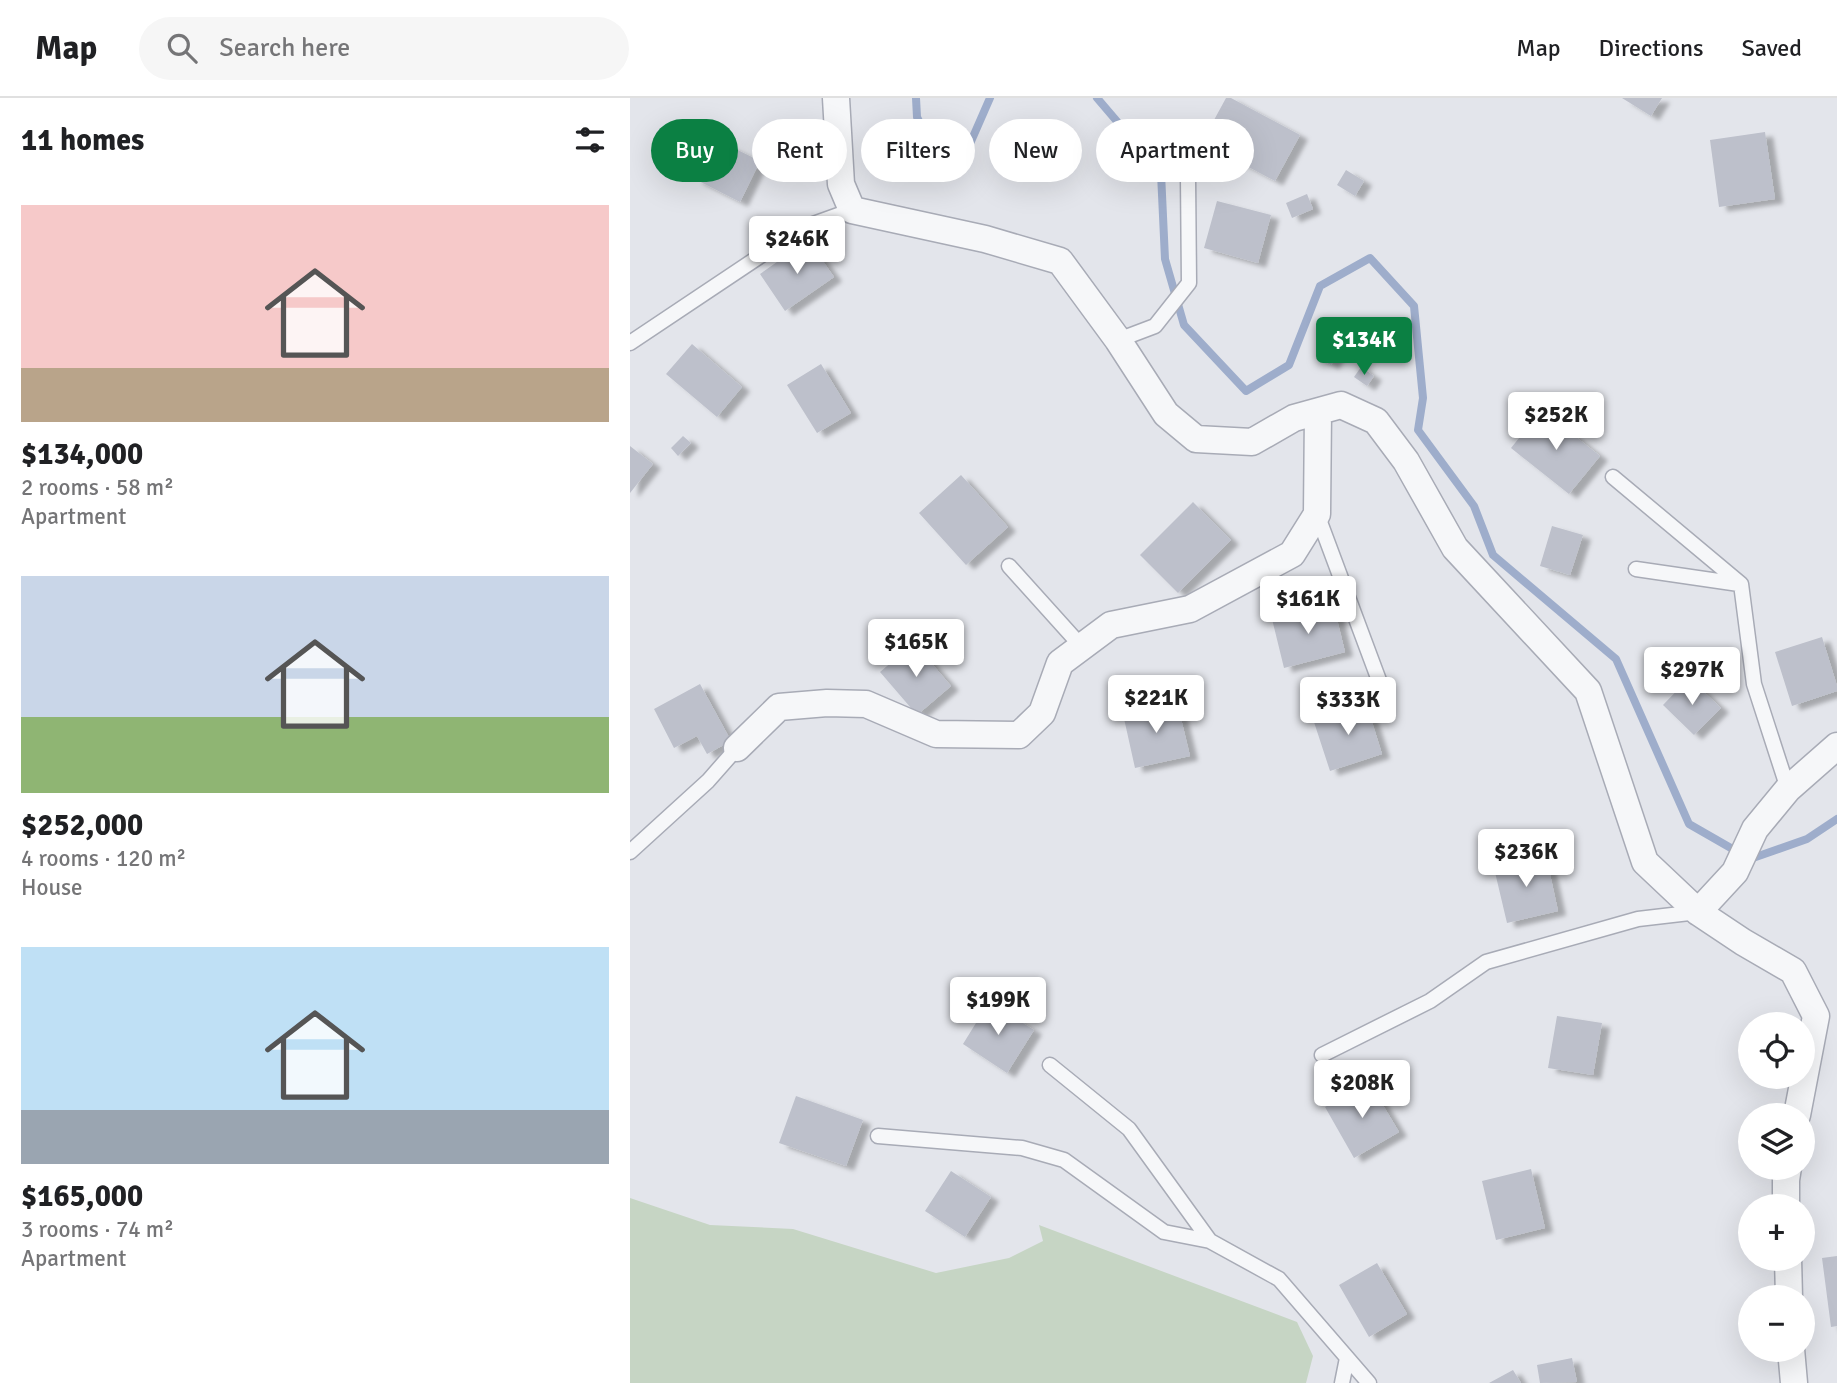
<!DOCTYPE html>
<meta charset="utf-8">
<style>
:root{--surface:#fff;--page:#f6f6f6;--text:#202124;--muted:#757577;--line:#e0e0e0;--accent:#0b8043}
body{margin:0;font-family:Signika,sans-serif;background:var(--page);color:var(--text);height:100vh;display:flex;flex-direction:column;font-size:26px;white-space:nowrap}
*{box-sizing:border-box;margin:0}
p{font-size:23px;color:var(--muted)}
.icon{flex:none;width:38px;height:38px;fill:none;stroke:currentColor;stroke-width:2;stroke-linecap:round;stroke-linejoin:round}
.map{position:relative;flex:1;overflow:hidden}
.sheet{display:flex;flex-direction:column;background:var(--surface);width:630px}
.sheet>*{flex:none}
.guide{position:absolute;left:21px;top:21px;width:665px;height:63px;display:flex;gap:14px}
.fabs{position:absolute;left:1108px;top:914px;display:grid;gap:14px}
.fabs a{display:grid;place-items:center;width:77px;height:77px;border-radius:50%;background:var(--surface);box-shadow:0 7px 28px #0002;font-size:35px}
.price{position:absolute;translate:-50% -60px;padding:0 16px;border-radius:7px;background:#fff;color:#222;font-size:23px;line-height:46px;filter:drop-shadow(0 2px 4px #0008)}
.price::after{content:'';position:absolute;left:50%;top:42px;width:21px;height:16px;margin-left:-10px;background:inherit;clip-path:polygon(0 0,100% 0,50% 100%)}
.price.on{background:var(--accent);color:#fff}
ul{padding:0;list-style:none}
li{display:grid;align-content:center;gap:14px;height:371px;padding:0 21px}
li span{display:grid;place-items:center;height:217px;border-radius:0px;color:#555}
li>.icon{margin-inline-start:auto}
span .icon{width:126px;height:126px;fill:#fffc;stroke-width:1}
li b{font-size:30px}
h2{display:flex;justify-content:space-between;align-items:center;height:84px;padding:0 21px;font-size:30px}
.chip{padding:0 24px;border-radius:32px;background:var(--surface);box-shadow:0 7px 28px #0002;font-size:24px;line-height:63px}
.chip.on{background:var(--accent);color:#fff}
header{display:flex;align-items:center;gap:42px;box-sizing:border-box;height:98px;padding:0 35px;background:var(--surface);border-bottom:2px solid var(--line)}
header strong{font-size:33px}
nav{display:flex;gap:38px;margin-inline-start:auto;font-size:24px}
.search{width:490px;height:63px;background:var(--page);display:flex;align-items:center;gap:18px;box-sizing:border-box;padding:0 24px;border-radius:38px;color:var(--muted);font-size:26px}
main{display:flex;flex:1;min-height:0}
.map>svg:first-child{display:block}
.green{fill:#c6d5c4}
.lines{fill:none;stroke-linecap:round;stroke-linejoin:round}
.stream{stroke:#9eadcb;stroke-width:8}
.building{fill:#bdc0cb;filter:url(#shadow)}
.service-casing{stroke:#a8abb6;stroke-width:17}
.minor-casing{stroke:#a8abb6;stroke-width:29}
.service{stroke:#f6f7f9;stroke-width:14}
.minor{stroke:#f6f7f9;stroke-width:26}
</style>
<header>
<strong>Map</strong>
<div class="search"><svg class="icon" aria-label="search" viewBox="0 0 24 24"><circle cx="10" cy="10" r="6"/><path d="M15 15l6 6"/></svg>Search here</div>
<nav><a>Map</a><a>Directions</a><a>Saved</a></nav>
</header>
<main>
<section class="sheet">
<h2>11 homes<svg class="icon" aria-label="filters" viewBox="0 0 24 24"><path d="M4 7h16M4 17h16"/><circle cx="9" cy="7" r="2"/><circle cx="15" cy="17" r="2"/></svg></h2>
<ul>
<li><span style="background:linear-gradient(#f6c9c9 75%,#b9a48a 0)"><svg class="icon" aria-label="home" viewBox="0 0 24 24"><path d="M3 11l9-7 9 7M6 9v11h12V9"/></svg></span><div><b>$134,000</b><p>2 rooms · 58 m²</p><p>Apartment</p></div></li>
<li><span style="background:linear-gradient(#c9d6e8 65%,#8fb573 0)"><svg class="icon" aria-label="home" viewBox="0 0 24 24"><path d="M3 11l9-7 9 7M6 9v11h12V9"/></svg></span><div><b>$252,000</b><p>4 rooms · 120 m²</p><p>House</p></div></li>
<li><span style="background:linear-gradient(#bfe0f5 75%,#9aa5b1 0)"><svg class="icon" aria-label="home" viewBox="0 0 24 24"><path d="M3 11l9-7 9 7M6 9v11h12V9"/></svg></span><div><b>$165,000</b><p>3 rooms · 74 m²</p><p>Apartment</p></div></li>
</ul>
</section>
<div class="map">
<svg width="1207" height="1285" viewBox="0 0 1207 1285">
<defs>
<filter id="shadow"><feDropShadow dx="8" dy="4.5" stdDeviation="2" flood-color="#0004"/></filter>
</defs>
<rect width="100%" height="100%" fill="#e3e5eb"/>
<path class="green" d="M0 1100 80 1127 163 1131 306 1175 379 1160 413 1143 409 1127 667 1224 683 1258 676 1285H0Z"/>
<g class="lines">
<path class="stream" d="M286 0 287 19 312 72 339 48 360 0
M467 0 531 75 535 161 554 227 616 293 659 267 690 188 740 160 784 208 793 300 788 332 844 408 863 457 986 561 1059 726 1120 761 1177 741 1207 721"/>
</g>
<path class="building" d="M596 0H601L670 37 645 83 572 44Z
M992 0H1032L1021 18Z
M1135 34 1145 101 1089 109 1080 42Z
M85 41 130 63 110 104 65 81Z
M716 72 734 83 725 98 707 87Z
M677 96 683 111 662 120 656 105Z
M587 103 641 117 628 165 574 150Z
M178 142 204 179 155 213 130 176Z
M696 243 710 251 701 267 687 259Z
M62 246 112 289 87 319 36 276Z
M191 266 221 315 187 335 157 287Z
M731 269 744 278 737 288 724 279Z
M912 312 970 358 939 396 881 350Z
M53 338 61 345 48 358 41 350Z
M0 348 23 366 0 395Z
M331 377 378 429 336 467 289 415Z
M563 404 601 442 548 495 510 457Z
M922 428 953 437 940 477 910 468Z
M703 505 715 554 654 570 642 521Z
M1192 539 1207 588V593L1162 608 1145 554Z
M284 545 321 588 287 617 250 574Z
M1059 580 1091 610 1064 637 1033 607Z
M70 586 101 643 77 656 67 638 44 650 24 611Z
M547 604 560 658 505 670 493 616Z
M736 605 752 656 700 673 683 621Z
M916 758 928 813 877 825 864 770Z
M359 904 404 932 377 975 333 946Z
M927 918 972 925 963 977 918 970Z
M739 984 769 1034 724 1060 695 1009Z
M166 998 233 1022 216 1068 149 1045Z
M901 1071 915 1130 866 1142 852 1083Z
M321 1073 361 1099 335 1139 295 1113Z
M1207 1158V1228L1201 1229 1192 1160Z
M747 1165 777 1216 739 1239 709 1187Z
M942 1260 947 1284 910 1285 907 1267Z
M883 1272 891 1285H859Z"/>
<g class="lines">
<g class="service-casing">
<path id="service" d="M488 242 525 228 559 185 558 79
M0 245 172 130 222 112
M983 379 1111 486 1124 586 1158 691
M687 416 750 585
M379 468 452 549
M1006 471 1109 486
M0 754 78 683 107 650
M692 957 800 903 856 864 1008 821 1068 814
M420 967 499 1031 580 1143
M248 1038 392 1050 434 1062 534 1134 580 1143 649 1181 739 1285
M712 1285 717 1260"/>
</g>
<g class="minor-casing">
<path id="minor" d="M206 0 211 86 222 112 355 141 430 163 488 242 536 316 566 341 622 344 664 320 711 307 746 323 776 363 825 450 958 593 1015 764 1068 814 1113 844 1163 873 1186 918 1167 1017
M107 650 149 609 197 605 236 606 306 636 389 637 412 615 430 565 481 527 560 511 662 456 687 416 688 314
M1068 814 1105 774 1125 731 1158 691 1207 648
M1156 1108V1082L1158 1069
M1158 1160 1159 1199
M1161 1251 1164 1285"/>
</g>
<use href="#service" class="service"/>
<use href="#minor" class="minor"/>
</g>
</svg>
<div class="fabs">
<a><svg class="icon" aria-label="locate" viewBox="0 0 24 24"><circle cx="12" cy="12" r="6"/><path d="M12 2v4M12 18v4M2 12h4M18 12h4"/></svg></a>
<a><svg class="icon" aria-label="layers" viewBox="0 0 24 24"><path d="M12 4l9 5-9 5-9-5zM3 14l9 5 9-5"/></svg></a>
<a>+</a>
<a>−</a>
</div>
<b class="price" style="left:167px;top:178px">$246K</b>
<b class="price on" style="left:734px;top:279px">$134K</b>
<b class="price" style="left:926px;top:354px">$252K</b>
<b class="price" style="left:678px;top:538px">$161K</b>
<b class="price" style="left:286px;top:581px">$165K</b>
<b class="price" style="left:1062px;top:609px">$297K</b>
<b class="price" style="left:526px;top:637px">$221K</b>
<b class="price" style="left:718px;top:639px">$333K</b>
<b class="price" style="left:896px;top:791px">$236K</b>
<b class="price" style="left:368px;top:939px">$199K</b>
<b class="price" style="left:732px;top:1022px">$208K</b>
<div class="guide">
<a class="chip on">Buy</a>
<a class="chip">Rent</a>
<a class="chip">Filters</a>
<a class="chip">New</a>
<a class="chip">Apartment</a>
</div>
</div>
</main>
